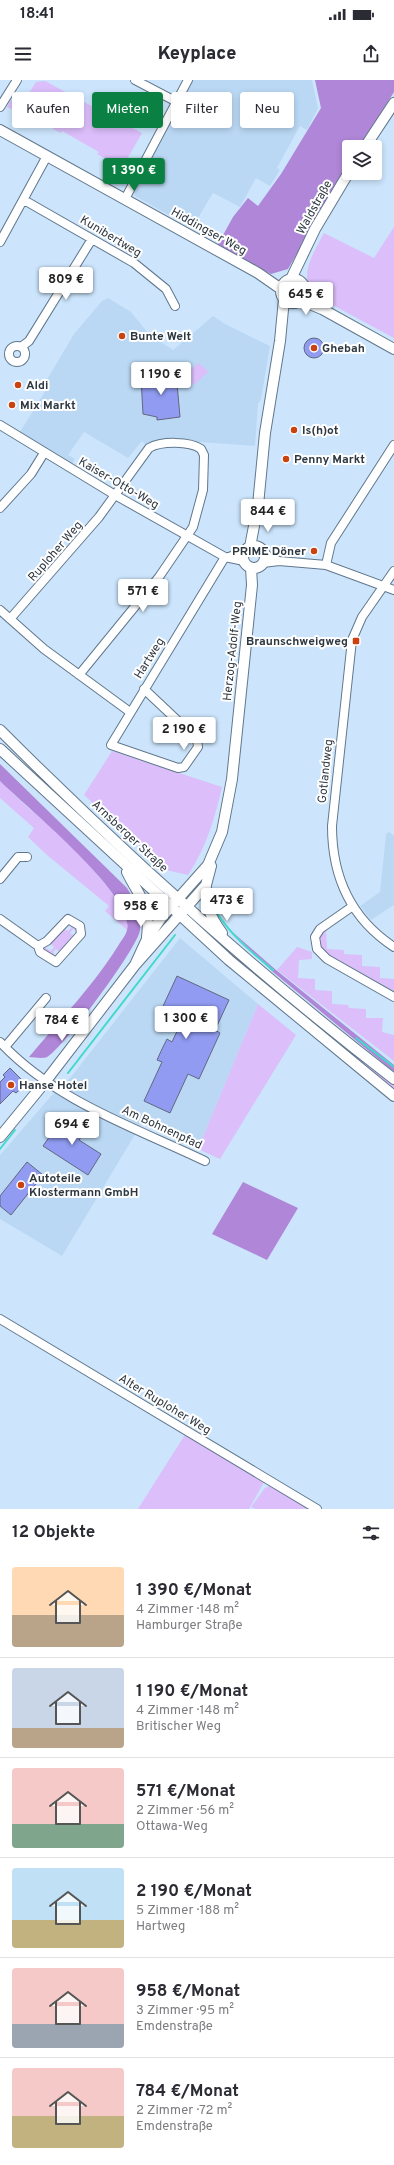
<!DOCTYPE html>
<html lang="de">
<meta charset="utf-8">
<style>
:root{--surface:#fff;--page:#f2f2f3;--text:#2b2b33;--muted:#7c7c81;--line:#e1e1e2;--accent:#0b8043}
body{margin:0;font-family:Overpass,sans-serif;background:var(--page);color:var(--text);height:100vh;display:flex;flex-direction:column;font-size:15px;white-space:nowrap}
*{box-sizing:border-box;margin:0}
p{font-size:13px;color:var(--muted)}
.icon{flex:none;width:22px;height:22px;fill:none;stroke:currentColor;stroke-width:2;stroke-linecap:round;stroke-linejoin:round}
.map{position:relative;height:1429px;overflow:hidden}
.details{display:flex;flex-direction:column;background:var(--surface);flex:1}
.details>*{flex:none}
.hud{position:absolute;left:12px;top:12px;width:370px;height:36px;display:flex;gap:8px}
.tools{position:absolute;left:342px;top:60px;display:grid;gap:8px}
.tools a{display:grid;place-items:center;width:40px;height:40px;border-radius:4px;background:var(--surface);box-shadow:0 2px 6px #0003;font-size:20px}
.price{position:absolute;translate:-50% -34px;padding:0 9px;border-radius:4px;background:#fff;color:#222;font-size:13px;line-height:26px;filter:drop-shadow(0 1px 2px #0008)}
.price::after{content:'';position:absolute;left:50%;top:24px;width:12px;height:9px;margin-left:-6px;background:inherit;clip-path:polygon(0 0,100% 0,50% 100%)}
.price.selected{background:var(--accent);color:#fff}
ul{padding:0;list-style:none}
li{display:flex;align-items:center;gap:12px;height:100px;padding:0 12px}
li+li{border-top:1px solid var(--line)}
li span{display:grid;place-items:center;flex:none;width:112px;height:80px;border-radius:4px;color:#555}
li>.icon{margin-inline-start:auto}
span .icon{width:48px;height:48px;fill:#fffc;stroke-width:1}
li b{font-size:17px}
h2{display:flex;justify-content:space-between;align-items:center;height:48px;padding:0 12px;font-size:17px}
.tag{padding:0 14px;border-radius:4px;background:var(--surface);box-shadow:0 2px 6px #0003;font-size:14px;line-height:36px}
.tag.selected{background:var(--accent);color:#fff}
.status{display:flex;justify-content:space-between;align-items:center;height:28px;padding:0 20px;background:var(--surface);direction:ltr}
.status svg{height:11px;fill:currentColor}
header{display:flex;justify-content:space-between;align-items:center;height:52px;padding:0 12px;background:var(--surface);font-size:18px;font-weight:800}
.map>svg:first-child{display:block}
.built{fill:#bad8f4}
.green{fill:#dbbefa}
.forest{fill:#b086d8}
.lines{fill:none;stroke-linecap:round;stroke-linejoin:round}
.stream{stroke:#42d9cb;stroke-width:2}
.building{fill:#909bf1;stroke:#626781}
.minor-casing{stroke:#61778c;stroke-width:10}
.major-casing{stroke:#61778c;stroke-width:12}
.minor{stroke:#fff;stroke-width:8}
.major{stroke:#fff;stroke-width:10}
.poi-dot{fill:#c94210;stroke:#fff;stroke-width:1.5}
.labels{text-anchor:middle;stroke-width:4;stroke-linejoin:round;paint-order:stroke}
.street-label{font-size:12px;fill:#2e3841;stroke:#fff}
.poi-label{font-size:12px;font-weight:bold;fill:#2e3841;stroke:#fff;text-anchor:start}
</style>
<div class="status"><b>18:41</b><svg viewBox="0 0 49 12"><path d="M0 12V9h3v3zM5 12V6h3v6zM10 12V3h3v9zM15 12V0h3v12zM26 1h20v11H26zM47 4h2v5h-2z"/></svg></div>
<header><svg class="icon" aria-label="menu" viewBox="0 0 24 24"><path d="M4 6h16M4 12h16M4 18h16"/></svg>Keyplace<svg class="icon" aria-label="share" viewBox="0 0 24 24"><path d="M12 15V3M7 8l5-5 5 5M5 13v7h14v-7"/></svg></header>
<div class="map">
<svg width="394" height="1429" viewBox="0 0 394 1429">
<rect width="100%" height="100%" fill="#cce5fc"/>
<path class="built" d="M193 0H312L318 28 307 50 300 46 277 88 280 90 270 106 256 98 240 127 213 113 192 148 135 116 134 112Z
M108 218 131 232 148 253 173 270 213 236 225 244 270 266 261 319 258 324 255 366 198 362 147 366 142 361 128 378 84 352 68 375 75 379 72 384 20 352 49 305 45 303 74 254 102 221Z
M389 752 394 756V825L371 840 360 826 380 812 386 754Z
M180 858 258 924 198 1069 142 1043 62 1176 0 1139V1075L52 1015 71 997Z"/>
<path class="green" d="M45 1 142 53 122 88 97 74 99 72 62 51 61 53 53 49 54 47 18 27 15 31 7 27 11 20 15 22 21 13 27 16 36 2Z
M394 147V258L316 216C296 197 314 173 324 153L374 178Z
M198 283 207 290V293L194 305 185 295Z
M112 671 222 707C215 738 206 768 188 795L166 790 84 715Z
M0 701 25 725 53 749 83 778 110 810 127 835V850L105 831 109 826 47 775 28 757 34 748 0 718Z
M193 841 316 946 334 957 394 1004V1011L253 897Z
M69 843 75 845 77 851 73 849 70 853 75 857 60 872 56 869 53 872 56 876 55 878 43 871 44 867 51 871 54 867 50 863 63 848 68 851 71 848Z
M328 848 326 852 327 869 344 870V874L362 875V886L380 887V898L394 899V911L326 874 319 866 320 852Z
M297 867 312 872V879L299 880 298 898 315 899V910L332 911V924L348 925 349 928 366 929V938H383L382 952 394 955V981L277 890Z
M258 924 296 955 220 1079 198 1069Z
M186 1353 265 1400 249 1429H138Z
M271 1405 313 1429H256L251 1427 265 1408Z"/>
<path class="forest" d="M315 0H394V12L360 67H349V84L288 189 271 194 217 166 233 137 248 118 258 126 281 94 321 28Z
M0 684 127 808C136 823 142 832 140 850 138 868 63 968 47 977 42 979 34 977 29 977 59 941 93 906 118 866 121 861 126 855 127 850 136 816 25 726 0 701Z
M229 849 276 890 394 985V992L273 892Z
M243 1102 298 1128 267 1180 212 1154Z"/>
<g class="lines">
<path class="stream" d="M214 828C229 854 250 871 273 890
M356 958 394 987
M68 993 175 855
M0 1069 15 1050"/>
</g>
<path class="building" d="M304 268a10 10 0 1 1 20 0a10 10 0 1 1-20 0Z
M176 292 180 337 157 340V337L143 334 141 298 152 297V294Z
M177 896 229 920 215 950 220 953 199 999 188 994 170 1033 144 1021 162 982 157 980 162 969 167 959 172 962 179 947 158 937Z
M10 988 23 1001V1007L16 1013 13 1011 0 1024V1002L5 997 3 995Z
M63 1037H69L86 1050 79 1060 101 1074 88 1095 43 1066Z
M27 1082 43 1095 11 1135 0 1126V1116Z"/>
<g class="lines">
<g class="minor-casing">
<path id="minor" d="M135 0 177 22
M0 27 17 0
M125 119 188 0
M24 120 134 183 166 209 175 226
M0 162 47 76
M9 274a8 8 0 1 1 16 0a8 8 0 1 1-16 0Z
M21 267 29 261 92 159
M0 345 115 415 225 477 244 481
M0 428 31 394 44 373
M264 474 279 481
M229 477 245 471
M263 483 279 481 326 485 394 510
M326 485 331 463 394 365
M394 491 362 537 352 560 332 746C332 797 350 838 394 867
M0 530 44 569 130 632
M10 539 99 437 149 368C161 361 190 361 201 369L204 375 203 410 193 447 159 497 79 595
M144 609 197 659 198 667 184 687 178 688 111 665 225 477
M0 799 18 777H27
M353 826 320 849 315 857 317 869 327 879 394 917
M0 839 38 866 40 872 56 882 81 854 80 846 68 839 47 861 38 866
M0 962C55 1021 134 1047 205 1081
M5 967 46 918
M0 1239 317 1429"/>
</g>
<g class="major-casing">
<path id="major" d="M0 50 258 193 281 209
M365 67 394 23
M291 199 315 149 349 92
M281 211a12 12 0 1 1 24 0a12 12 0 1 1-24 0Z
M300 220 322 229 394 269
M243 477a11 11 0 1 1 22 0a11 11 0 1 1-22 0Z
M250 467 258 425 265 353 280 261 284 219
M0 650C124 774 255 892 394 999
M0 669 229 880 394 1016
M127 792C140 819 151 824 147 857
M206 805C205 824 210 837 222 853
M135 885 147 859 161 838 208 785 222 752 232 699 252 505 251 488
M0 1057 45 1002 135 885 206 805 211 786"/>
</g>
<use href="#minor" class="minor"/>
<use href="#major" class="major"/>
</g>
<g class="poi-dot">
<circle cx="122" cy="256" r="4"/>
<circle cx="314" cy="268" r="4"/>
<circle cx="18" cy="305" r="4"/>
<circle cx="12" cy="325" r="4"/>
<circle cx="294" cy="350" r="4"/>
<circle cx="286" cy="379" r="4"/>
<circle cx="314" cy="471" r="4"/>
<rect x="352" y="557" width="8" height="8" rx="2"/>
<circle cx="11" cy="1005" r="4"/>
<circle cx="21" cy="1105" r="4"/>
</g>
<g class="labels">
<g class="street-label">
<text transform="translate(314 127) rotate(-61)" y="4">Waldstraße</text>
<text transform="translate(209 151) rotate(29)" y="4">Hiddingser Weg</text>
<text transform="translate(111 156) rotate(31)" y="4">Kunibertweg</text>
<text transform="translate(119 403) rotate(30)" y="4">Kaiser-Otto-Weg</text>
<text transform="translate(55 471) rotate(-49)" y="4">Ruploher Weg</text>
<text transform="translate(232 571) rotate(-84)" y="4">Herzog-Adolf-Weg</text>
<text transform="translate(149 578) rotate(-58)" y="4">Hartweg</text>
<text transform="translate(325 691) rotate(-84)" y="4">Gotlandweg</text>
<text transform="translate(130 756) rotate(43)" y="4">Arnsberger Straße</text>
<text transform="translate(162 1047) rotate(25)" y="4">Am Bohnenpfad</text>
<text transform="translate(165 1324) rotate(31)" y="4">Alter Ruploher Weg</text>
</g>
<g class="poi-label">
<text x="130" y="260">Bunte Welt</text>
<text x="322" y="272">Ghebah</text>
<text x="26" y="309">Aldi</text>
<text x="20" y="329">Mix Markt</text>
<text x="302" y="354">Is(h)ot</text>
<text x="294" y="383">Penny Markt</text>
<text x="306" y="475" text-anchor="end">PRIME Döner</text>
<text x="348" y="565" text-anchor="end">Braunschweigweg</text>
<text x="19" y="1009">Hanse Hotel</text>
<text x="29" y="1102">Autoteile<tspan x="29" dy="14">Klostermann GmbH</tspan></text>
</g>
</g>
</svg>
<div class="tools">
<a><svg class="icon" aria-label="layers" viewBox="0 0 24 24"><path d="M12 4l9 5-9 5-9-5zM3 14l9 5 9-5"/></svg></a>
</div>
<b class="price selected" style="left:134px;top:112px">1 390 €</b>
<b class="price" style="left:66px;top:221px">809 €</b>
<b class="price" style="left:306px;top:236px">645 €</b>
<b class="price" style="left:161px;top:316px">1 190 €</b>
<b class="price" style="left:268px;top:453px">844 €</b>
<b class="price" style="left:143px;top:533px">571 €</b>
<b class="price" style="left:184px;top:671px">2 190 €</b>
<b class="price" style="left:227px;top:842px">473 €</b>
<b class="price" style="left:141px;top:848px">958 €</b>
<b class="price" style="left:186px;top:960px">1 300 €</b>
<b class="price" style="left:62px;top:962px">784 €</b>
<b class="price" style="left:72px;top:1066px">694 €</b>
<div class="hud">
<a class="tag">Kaufen</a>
<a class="tag selected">Mieten</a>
<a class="tag">Filter</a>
<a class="tag">Neu</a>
</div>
</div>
<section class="details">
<h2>12 Objekte<svg class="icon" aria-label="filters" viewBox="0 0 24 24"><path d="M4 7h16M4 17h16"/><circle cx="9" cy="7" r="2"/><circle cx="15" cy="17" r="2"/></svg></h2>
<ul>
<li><span style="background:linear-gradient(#ffd9b3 60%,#b9a48a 0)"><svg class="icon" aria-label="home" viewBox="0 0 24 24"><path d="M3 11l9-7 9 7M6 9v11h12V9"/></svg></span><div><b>1 390 €/Monat</b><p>4 Zimmer · 148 m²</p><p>Hamburger Straße</p></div></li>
<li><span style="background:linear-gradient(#c9d6e8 75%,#b9a48a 0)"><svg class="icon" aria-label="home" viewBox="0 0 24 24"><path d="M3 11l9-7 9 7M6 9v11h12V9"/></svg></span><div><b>1 190 €/Monat</b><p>4 Zimmer · 148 m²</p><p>Britischer Weg</p></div></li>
<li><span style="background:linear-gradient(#f6c9c9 70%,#7fa58c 0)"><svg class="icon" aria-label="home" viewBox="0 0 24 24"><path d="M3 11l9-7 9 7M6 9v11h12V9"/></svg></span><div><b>571 €/Monat</b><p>2 Zimmer · 56 m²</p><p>Ottawa-Weg</p></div></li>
<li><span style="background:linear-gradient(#bfe0f5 65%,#c2b280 0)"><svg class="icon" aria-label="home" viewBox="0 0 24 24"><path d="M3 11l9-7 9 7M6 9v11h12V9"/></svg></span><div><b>2 190 €/Monat</b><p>5 Zimmer · 188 m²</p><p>Hartweg</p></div></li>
<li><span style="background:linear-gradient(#f6c9c9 70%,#9aa5b1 0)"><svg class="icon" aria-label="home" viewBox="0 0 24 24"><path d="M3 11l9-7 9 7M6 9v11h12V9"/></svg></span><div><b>958 €/Monat</b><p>3 Zimmer · 95 m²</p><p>Emdenstraße</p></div></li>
<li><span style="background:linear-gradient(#f6c9c9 60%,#c2b280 0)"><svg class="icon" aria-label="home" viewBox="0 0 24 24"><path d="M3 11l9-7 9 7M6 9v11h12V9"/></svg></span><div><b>784 €/Monat</b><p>2 Zimmer · 72 m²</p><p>Emdenstraße</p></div></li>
</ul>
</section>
